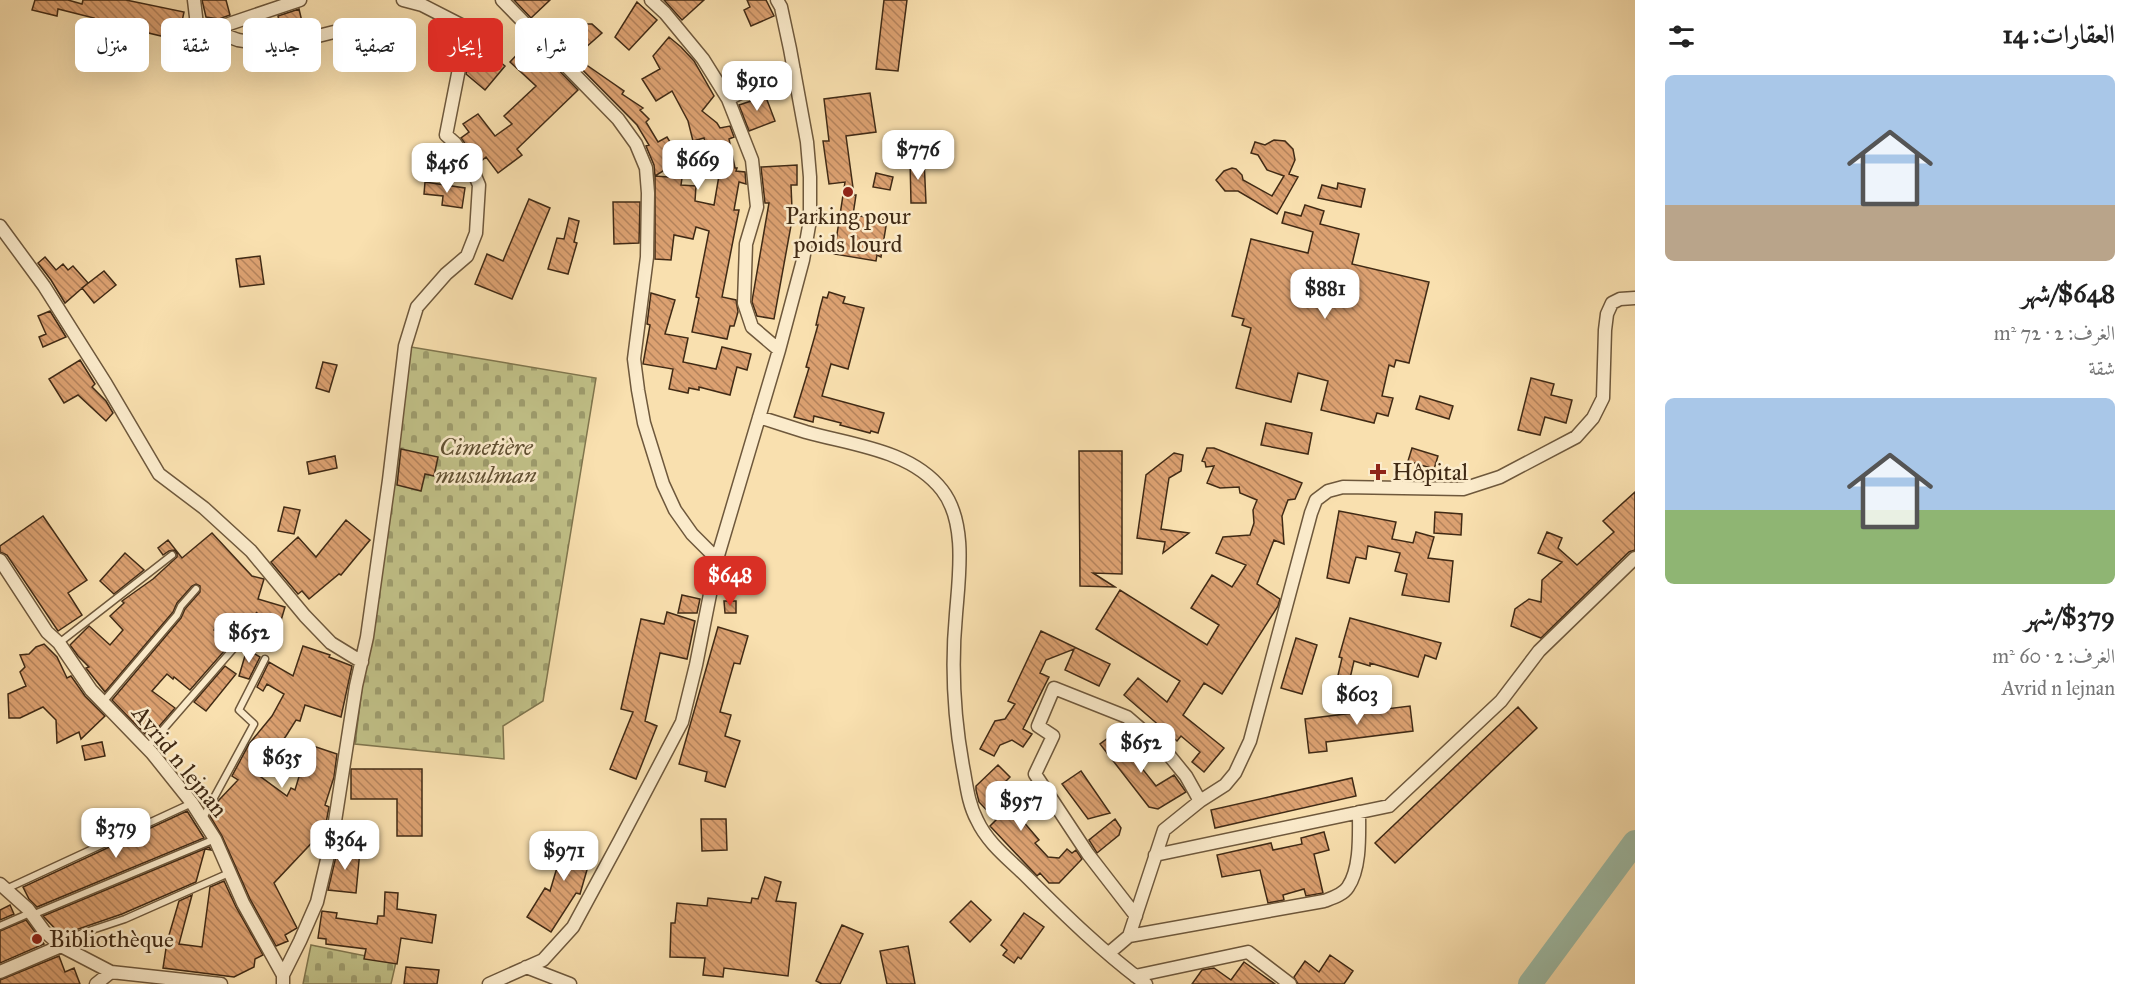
<!DOCTYPE html>
<html lang="ar">
<meta charset="utf-8">
<style>
:root{--surface:#fff;--page:#f6f6f6;--text:#222;--muted:#767676;--accent:#d93025}
body{margin:0;font-family:"IM FELL Great Primer",Amiri,serif;background:var(--page);color:var(--text);direction:rtl;height:100vh;display:flex;flex-direction:column;font-size:22px;white-space:nowrap}
*{box-sizing:border-box;margin:0}
p{font-size:20px;color:var(--muted)}
.icon{flex:none;width:33px;height:33px;fill:none;stroke:currentColor;stroke-width:2;stroke-linecap:round;stroke-linejoin:round}
.map{position:relative;flex:1;overflow:hidden;direction:ltr}
.sheet{display:flex;flex-direction:column;background:var(--surface);width:510px}
.sheet>*{flex:none}
.guide{position:absolute;left:18px;top:18px;width:570px;height:54px;direction:rtl;display:flex;gap:12px}
.price{position:absolute;translate:-50% -51px;padding:0 14px;border-radius:12px;background:#fff;color:#222;font-size:20px;line-height:39px;filter:drop-shadow(0 2px 3px #0008)}
.price::after{content:'';position:absolute;left:50%;top:36px;width:18px;height:14px;margin-left:-9px;background:inherit;clip-path:polygon(0 0,100% 0,50% 100%)}
.price.selected{background:var(--accent);color:#fff}
ul{padding:0;list-style:none}
li{display:grid;align-content:center;gap:12px;height:318px;padding:0 30px}
li span{display:grid;place-items:center;height:186px;border-radius:9px;color:#555}
li>.icon{margin-inline-start:auto}
span .icon{width:108px;height:108px;fill:#fffc;stroke-width:1}
li b{font-size:26px}
h2{display:flex;justify-content:space-between;align-items:center;height:72px;padding:0 30px;font-size:26px}
.pill{padding:0 21px;border-radius:9px;background:var(--surface);box-shadow:0 6px 24px #0002;font-size:21px;line-height:54px}
.pill.selected{background:var(--accent);color:#fff}
main{display:flex;flex:1;min-height:0}
.map>svg:first-child{display:block}
.cemetery{fill:url(#cemetery-stones);stroke:#80764e;stroke-width:1.5}
.lines{fill:none;stroke-linecap:round;stroke-linejoin:round}
.river{stroke:#9ebda8;stroke-width:24}
.building{fill:url(#building-back-hatch);stroke:#402a15;stroke-width:1.5}
.service-casing{stroke:#6e583c;stroke-width:9}
.minor-casing{stroke:#6e583c;stroke-width:15}
.service{stroke:#fbebcb;stroke-width:6}
.minor{stroke:#fbebcb;stroke-width:12}
.poi-dot{fill:#8f2418;stroke:#fbebcb;stroke-width:2}
.labels{text-anchor:middle;stroke-width:5;stroke-linejoin:round;paint-order:stroke}
.poi-label{font-size:24px;fill:#402a15;stroke:#fbebcb;text-anchor:start}
.park-label{font-size:24px;font-style:italic;fill:#605032;stroke:#fbebcb}
.street-label{font-size:24px;fill:#402a15;stroke:#fbebcb}
</style>
<main>
<section class="sheet">
<h2>العقارات: 14<svg class="icon" aria-label="filters" viewBox="0 0 24 24"><path d="M4 7h16M4 17h16"/><circle cx="9" cy="7" r="2"/><circle cx="15" cy="17" r="2"/></svg></h2>
<ul>
<li><span style="background:linear-gradient(#a9c7e8 70%,#b9a48a 0)"><svg class="icon" aria-label="home" viewBox="0 0 24 24"><path d="M3 11l9-7 9 7M6 9v11h12V9"/></svg></span><div><b>$648/شهر</b><p>الغرف: 2 · 72 m²</p><p>شقة</p></div></li>
<li><span style="background:linear-gradient(#a9c7e8 60%,#8fb573 0)"><svg class="icon" aria-label="home" viewBox="0 0 24 24"><path d="M3 11l9-7 9 7M6 9v11h12V9"/></svg></span><div><b>$379/شهر</b><p>الغرف: 2 · 60 m²</p><p>Avrid n lejnan</p></div></li>
</ul>
</section>
<div class="map">
<svg width="1635" height="984" viewBox="0 0 1635 984">
<defs>
<pattern id="cemetery-stones" width="16" height="16" patternUnits="userSpaceOnUse" patternTransform="scale(1.5)"><rect width="16" height="16" fill="#c1c188"/><path d="M2 7V4a2 2 0 0 1 4 0v3zM10 15v-3a2 2 0 0 1 4 0v3z" fill="#9e9d6e"/></pattern>
<pattern id="building-back-hatch" width="6" height="6" patternUnits="userSpaceOnUse" patternTransform="scale(1.5)"><rect width="6" height="6" fill="#dca171"/><path d="M-1 5l2 2M0 0l6 6M5-1l2 2" fill="none" stroke="#b4835c"/></pattern>
</defs>
<rect width="100%" height="100%" fill="#f9e0af"/>
<filter id="stains"><feTurbulence type="fractalNoise" baseFrequency=".00333" numOctaves="4"/><feColorMatrix values="0 0 0 0 .2 0 0 0 0 .09 0 0 0 0 .02 0 0 0 .5 -.17"/></filter>
<radialGradient id="worn" r=".72"><stop offset=".6" stop-color="#630" stop-opacity="0"/><stop offset="1" stop-color="#630" stop-opacity=".3"/></radialGradient>
<path class="cemetery" d="M405 346 596 378 543 701 503 726 504 759 355 744Z
M311 945 396 962 391 984H303Z"/>
<g class="lines">
<path class="river" d="M1530 984 1635 842"/>
</g>
<path class="building" d="M35 0H68L82 4 83 0H126L184 12 178 40 144 32 141 46 119 41 121 31 92 24 94 18 58 9 57 16 32 10Z
M202 0H226L230 15 219 19 206 17Z
M514 0H550L531 18Z
M664 0H704L682 20Z
M747 0H766L774 16 751 26 744 10 750 7Z
M884 0H907L898 71 876 69Z
M637 2 657 20 629 50 615 37Z
M299 9 303 26 313 24 314 28 282 35 278 16Z
M574 20 580 24H592L602 33 575 57 624 91 622 94 643 108 640 110 649 119 646 122 658 142 667 137 681 160 655 176 654 165 646 146 649 145 637 125 543 30V27L549 21H564L569 24Z
M669 37 681 47 694 61 714 96 702 111 717 123 720 128 730 126 734 137 729 139 735 168H737L736 171 745 172 746 184 739 182 734 210H739L722 297 736 300 738 312 734 326H730L727 339 692 332 699 298 696 297 709 231 696 227 693 239 674 235 671 260 655 259V176L682 178 681 185 696 186 695 201 714 205 721 164 712 166 704 138 693 141 688 121 672 91 656 101 642 79 660 69 653 56Z
M472 46 483 52 485 49 505 66 485 90 466 74 467 70 474 62 469 60Z
M524 47 536 57 541 52 578 90 517 149 522 155 498 173 486 157 479 163 477 160 461 138 469 132 463 124 478 114 495 136 512 124 504 116 536 86 510 62Z
M764 92 775 121 749 131 739 105 754 100 752 97Z
M870 93 876 132 846 136 854 195H856L853 215 887 220 881 257 877 255 876 261 834 254 845 182 829 184 823 141H829L824 99Z
M1274 140 1285 141 1293 149 1295 160 1289 174 1298 177 1277 214 1238 191H1225L1216 180 1224 171 1232 168 1236 169 1242 175 1243 180 1272 196 1284 176 1267 170 1258 155 1251 153 1255 142 1265 145Z
M910 159H924L926 203H911Z
M797 165V185H791L792 209H794L774 319 757 316 752 302 753 295 769 203H765L761 167Z
M876 173 893 177 890 190 873 187Z
M425 182 465 188 462 208 442 205 443 196 424 194Z
M1338 183 1365 189 1361 207 1318 198 1322 185 1337 189Z
M529 199 550 208 512 299 475 284 487 254 503 261Z
M613 202H640L639 243 614 244Z
M1305 205 1324 211 1320 224 1359 234 1352 264 1429 282 1409 363 1396 360 1394 367 1389 365 1382 396 1393 398 1388 416 1377 413 1374 423 1321 410 1328 381 1298 373 1291 402 1236 388 1251 328 1242 325 1244 319 1232 316 1251 239 1308 253 1313 232 1282 223 1285 212 1301 216Z
M569 218 579 221 574 242 577 243 568 274 548 269 557 238 564 239Z
M260 256 264 284 240 287 236 259Z
M45 257 56 270 63 264 68 270 73 266 88 283 65 303 51 280 38 263Z
M104 271 116 285 94 303 82 288Z
M829 292 845 297 843 303 864 308 848 369 831 364 822 396 884 413 878 433 871 431 870 433 840 425 841 423 814 416 813 422 794 417 809 368 806 367 818 325H816L820 308 823 297 827 298Z
M651 293 675 300 665 334 688 338 683 362 716 369 722 347 751 354 747 370 737 367 730 395 699 387V390L689 388 688 393 669 389 673 369 643 364 650 325 647 324Z
M50 311 66 337 43 347 39 337 46 334 38 316Z
M80 360 95 384 92 387 106 401 113 413 106 421 78 395 64 403 49 379Z
M323 362 337 365 329 392 316 388Z
M1531 378 1554 384 1551 395 1572 400 1566 423 1545 417 1540 435 1518 430Z
M1420 396 1453 406 1449 419 1416 409Z
M1266 423 1312 433 1308 454 1261 445Z
M1207 448H1214L1302 483 1295 499 1288 500 1282 516 1284 544 1274 540 1257 584 1280 599 1278 606 1222 694 1204 683 1183 715 1224 748 1204 772 1192 762 1200 752 1181 736 1177 741 1124 695 1138 678 1167 702 1180 681 1096 629 1120 590 1207 645 1219 625 1191 608 1212 575 1232 587 1246 565 1216 553 1223 537 1250 535 1254 523 1253 510 1257 500 1240 493 1239 487 1220 488 1207 483 1214 466 1206 467 1205 462 1202 461Z
M1412 448 1438 456 1434 469 1408 461Z
M401 449 438 457 434 476 425 474 421 491 397 485Z
M1079 451H1122V574L1093 573 1115 587 1080 586Z
M1174 453 1183 455 1181 471 1169 478 1161 529 1189 533 1163 553 1165 542 1137 538 1146 475Z
M335 456 337 468 309 474 307 462Z
M1635 492V550L1629 552 1541 638 1511 626 1515 609 1529 599 1541 602 1542 580 1562 562 1538 553 1547 532 1562 538 1558 548 1577 565 1614 532 1603 521Z
M284 507 300 510 294 534 278 531Z
M1339 511 1396 522 1392 539 1413 543 1416 532 1434 537 1428 558 1453 561 1449 602 1402 595 1407 574 1395 571 1400 553 1368 546 1366 559 1356 557 1349 583 1327 578Z
M1435 512 1462 514 1461 535 1434 533Z
M43 516 87 580 68 593 82 615 58 631 7 555 0 552V546Z
M346 520 370 540 341 575 339 574 309 599 302 591 298 594 271 562 298 537 316 557Z
M212 533 252 576 264 579 258 599 285 607 274 644 250 637 257 612 239 634 216 627 214 630 233 641 190 690 174 677 173 679 167 674 152 691 175 708 155 731 151 725 145 734 112 700 181 618 185 609 200 592V586L196 584 192 586 177 603 173 612 105 692 86 668 89 667 78 656 70 645 89 626 110 645 123 630 110 616 124 603 122 601 153 579 177 557V554L174 550 169 551 163 555 158 548 168 540 182 558Z
M125 553 144 570 114 594 100 581Z
M682 595 700 599 697 613H678Z
M724 601H736V613H725Z
M667 612 695 621 687 659 660 653 645 721 657 726 636 779 610 769 633 712 621 709 641 619 664 624Z
M1350 618 1441 643 1436 659 1425 655 1418 677 1370 663V666L1354 661 1348 687 1336 684 1342 658 1339 657Z
M718 627 748 636 740 664 734 663 720 712 731 715 725 736 740 741 725 787 705 781 707 772 679 764Z
M1041 631 1110 664 1099 686 1065 670 1074 649 1046 660 1040 673 1049 677 1023 729 1032 734 1023 747 1012 740 1000 745 994 756 980 749 995 721 1005 719 1015 704 1008 701Z
M1296 638 1317 645 1302 694 1281 688Z
M44 644 57 657 67 678 71 676 85 696 105 716 81 739 79 732 57 743 56 720 43 707 20 718H9L8 694 26 686 20 672 25 667 20 655 29 654 36 647Z
M303 646 330 655 329 657 352 666 341 717 305 705 300 721 296 720 286 736 257 774 287 796 291 788 295 790 301 770 305 771 313 746 337 754 334 777 325 805 329 807 326 823 321 833 274 883 297 928 285 935 288 941 276 946 250 899 222 836 210 816 219 800 238 780 232 776 249 744 272 716 284 694 267 684 263 691 257 687 269 662 293 676Z
M247 649 260 657 249 679 239 676Z
M225 666 236 674 206 711 194 702Z
M1410 706 1413 731 1326 742 1327 751 1309 753 1305 719Z
M1518 707 1537 728 1395 863 1375 843Z
M1116 732 1123 742 1126 739 1144 763 1140 766 1156 786 1174 775 1186 792 1158 809 1149 807 1100 744Z
M102 742 105 756 85 760 82 746Z
M998 765 1010 777 1000 787 999 797 1014 815 1016 813 1039 840 1035 843 1048 857 1059 858 1067 849 1072 853 1076 850 1082 859 1059 883H1049L1040 873 1037 876 990 826 996 820 979 802 976 790V786Z
M351 769H422V836H397V799H351Z
M1081 771 1110 813 1088 819 1062 784Z
M1352 778 1356 796 1215 828 1211 810Z
M187 811 204 838 37 907 29 899 23 887Z
M701 819H726L727 850 702 851Z
M1115 819 1121 828 1119 835 1097 853 1089 840Z
M1324 832 1329 850 1314 854 1323 893 1306 896 1304 889 1283 895 1284 900 1268 903 1260 870 1222 877 1217 855 1271 843 1273 850 1302 844 1301 838Z
M567 834 595 842 580 894 576 893 551 932 527 917 545 888 550 891Z
M209 847 211 850 205 849 196 882 122 914 61 935 43 916Z
M338 848 360 850 356 893 328 890Z
M765 877 781 882 776 901 796 903 788 976 724 968 723 977 703 975 705 958 670 957 671 923H675L677 903 707 906 708 898 751 903 752 898 758 899Z
M224 881 236 907 263 955 255 959 254 967 234 977 163 968 167 942 179 901 192 895 179 944 202 947 210 887Z
M385 892 398 893 397 909 436 915 432 943 401 938 397 964 364 959 366 949 326 944V939L318 938 322 911 337 913 336 918 377 924 378 916H384Z
M971 901 991 920 970 942 950 922Z
M10 905 14 914 0 920V910Z
M1024 913 1044 927 1021 959 1018 957 1014 963 1003 955 1007 950 1001 945Z
M26 920 44 944 0 963V931Z
M842 925 863 934 840 984H822L816 981Z
M908 946 915 984H887L880 951Z
M1330 955 1353 971 1344 984H1298L1294 977 1305 961 1319 972Z
M59 956 65 972 74 968 80 984H0V980Z
M1244 962 1275 984H1192L1202 970 1214 968 1231 980Z
M406 967 439 970 437 984H404Z"/>
<g class="lines">
<g class="service-casing">
<path id="service" d="M59 643 172 555
M103 702 177 615 181 606 196 589
M147 748 247 633
M203 818 254 724 239 710 265 659
M6 889 192 803
M34 916 37 913 215 839
M0 926 30 913
M61 946 65 939 125 919 229 873"/>
</g>
<g class="minor-casing">
<path id="minor" d="M194 0 197 25
M300 0 220 27 197 25 238 40 268 45 298 41 338 31H399
M502 0 618 119 636 144 646 168 648 193 647 257 634 359 638 390 644 423 663 484 675 510 692 534 717 559
M651 0 665 13 703 59 728 99 752 160 757 207 746 244 744 303 752 327 779 350
M728 99 773 77 794 70
M0 226 44 286 106 384 159 474 204 508 251 551 305 616 331 643 362 662
M759 417C775 422 790 427 806 432 852 445 911 450 942 490 967 522 959 576 956 614 951 667 954 720 964 772 967 789 969 805 977 820 988 844 1010 860 1028 878 1065 915 1104 953 1146 984
M0 560 47 632 59 643 91 690 152 753 192 803 215 839 243 903 283 975
M1155 855 1389 806 1501 701 1539 651 1635 558
M0 884 28 909 44 931 61 946 111 972 221 984
M1136 916 1088 854 1035 774 1053 736 1038 726 1054 688 1127 717 1164 749 1186 776 1200 801
M1129 936 1164 830 1200 801 1225 785 1235 773 1250 741 1311 513 1316 500 1328 491 1343 487 1463 489 1500 477 1576 437 1593 418 1603 398 1605 330 1607 314 1612 303 1620 299 1635 298
M1109 953 1129 936 1324 901C1332 898 1343 895 1348 887 1361 868 1359 834 1359 812
M526 967 570 984
M0 972 61 946
M1135 976 1248 952 1290 984
M96 984 111 972
M283 984V975L300 941 317 902 333 834 356 686 367 637 389 480 405 346 417 307 446 274 467 256 476 233 479 185 470 164 455 143 446 135 467 28 422 5 403 0
M489 984 543 960 573 927 620 840 682 722 696 665 717 559 779 350 803 260 810 220V177L807 142 790 49 781 7 777 0"/>
</g>
<use href="#service" class="service"/>
<use href="#minor" class="minor"/>
</g>
<g class="poi-dot">
<circle cx="848" cy="192" r="6"/>
<path d="M1375 463h6v6h6v6h-6v6h-6v-6h-6v-6h6z"/>
<circle cx="37" cy="939" r="6"/>
</g>
<g class="labels">
<g class="poi-label">
<text x="848" y="224" text-anchor="middle">Parking pour<tspan x="848" dy="28">poids lourd</tspan></text>
<text x="1392" y="480">Hôpital</text>
<text x="49" y="947">Bibliothèque</text>
</g>
<g class="park-label">
<text x="486" y="455">Cimetière<tspan x="486" dy="28">musulman</tspan></text>
</g>
<g class="street-label">
<text transform="translate(180 761) rotate(51)" y="8">Avrid n lejnan</text>
</g>
</g>
<rect width="100%" height="100%" filter="url(#stains)"/>
<rect width="100%" height="100%" fill="url(#worn)"/>
</svg>
<b class="price" style="left:757px;top:112px">$910</b>
<b class="price" style="left:918px;top:181px">$776</b>
<b class="price" style="left:698px;top:191px">$669</b>
<b class="price" style="left:447px;top:194px">$456</b>
<b class="price" style="left:1325px;top:320px">$881</b>
<b class="price selected" style="left:730px;top:607px">$648</b>
<b class="price" style="left:249px;top:664px">$652</b>
<b class="price" style="left:1357px;top:726px">$603</b>
<b class="price" style="left:1141px;top:774px">$652</b>
<b class="price" style="left:282px;top:789px">$635</b>
<b class="price" style="left:1021px;top:832px">$957</b>
<b class="price" style="left:116px;top:859px">$379</b>
<b class="price" style="left:345px;top:871px">$364</b>
<b class="price" style="left:564px;top:882px">$971</b>
<div class="guide">
<a class="pill">شراء</a>
<a class="pill selected">إيجار</a>
<a class="pill">تصفية</a>
<a class="pill">جديد</a>
<a class="pill">شقة</a>
<a class="pill">منزل</a>
</div>
</div>
</main>
